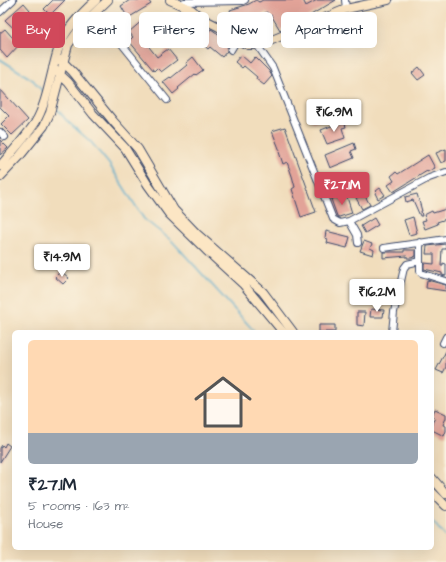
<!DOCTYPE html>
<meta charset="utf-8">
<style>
:root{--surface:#fff;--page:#f2f2f3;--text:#1f2937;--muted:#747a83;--accent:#d1495b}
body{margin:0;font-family:"Architects Daughter",sans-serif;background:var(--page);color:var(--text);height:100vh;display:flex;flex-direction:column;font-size:15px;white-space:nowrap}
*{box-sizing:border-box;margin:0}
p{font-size:13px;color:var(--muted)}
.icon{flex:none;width:22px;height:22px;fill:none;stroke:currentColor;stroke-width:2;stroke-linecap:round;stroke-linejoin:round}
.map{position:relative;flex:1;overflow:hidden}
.side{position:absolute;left:12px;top:330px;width:422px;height:220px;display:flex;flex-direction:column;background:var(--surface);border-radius:6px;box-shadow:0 4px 16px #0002}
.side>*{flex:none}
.top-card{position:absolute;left:12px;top:12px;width:422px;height:36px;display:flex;gap:8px}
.price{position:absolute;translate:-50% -34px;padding:0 9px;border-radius:4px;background:#fff;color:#222;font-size:13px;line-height:26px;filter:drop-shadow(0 1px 2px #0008)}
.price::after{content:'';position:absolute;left:50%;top:24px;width:12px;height:9px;margin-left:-6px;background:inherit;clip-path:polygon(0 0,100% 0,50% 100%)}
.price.current{background:var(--accent);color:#fff}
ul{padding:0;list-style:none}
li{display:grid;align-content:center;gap:8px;height:212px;padding:0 16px}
li span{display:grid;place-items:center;height:124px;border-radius:6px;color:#555}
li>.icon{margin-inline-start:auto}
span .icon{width:72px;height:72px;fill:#fffc;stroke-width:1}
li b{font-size:17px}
.chip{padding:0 14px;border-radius:6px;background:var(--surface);box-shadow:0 4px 16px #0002;font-size:14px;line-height:36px}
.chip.current{background:var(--accent);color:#fff}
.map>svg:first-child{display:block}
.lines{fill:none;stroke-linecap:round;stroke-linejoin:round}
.stream{stroke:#4ca8cb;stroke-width:1.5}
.building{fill:#e2a398}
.street-casing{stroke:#3b496c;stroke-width:8}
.secondary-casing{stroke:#3b496c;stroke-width:10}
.street{stroke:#fff;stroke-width:6}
.secondary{stroke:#fce6c4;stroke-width:8}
</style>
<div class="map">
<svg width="446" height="562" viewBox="0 0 446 562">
<rect width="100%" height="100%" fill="#fcf5e5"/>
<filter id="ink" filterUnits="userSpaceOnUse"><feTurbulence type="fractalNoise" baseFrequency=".025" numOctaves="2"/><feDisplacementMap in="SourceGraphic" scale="8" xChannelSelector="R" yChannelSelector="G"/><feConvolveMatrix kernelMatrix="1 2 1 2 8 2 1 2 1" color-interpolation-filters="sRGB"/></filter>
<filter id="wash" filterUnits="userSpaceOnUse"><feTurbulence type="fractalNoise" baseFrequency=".012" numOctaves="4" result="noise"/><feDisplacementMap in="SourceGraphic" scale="16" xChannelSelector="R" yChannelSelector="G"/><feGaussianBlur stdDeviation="0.9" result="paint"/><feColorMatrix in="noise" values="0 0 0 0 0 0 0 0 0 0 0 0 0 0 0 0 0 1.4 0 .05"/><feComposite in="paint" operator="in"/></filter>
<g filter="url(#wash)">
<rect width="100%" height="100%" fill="#f1ddbc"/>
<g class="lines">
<path class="stream" d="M0 59 33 80 43 92
M55 106 67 121 91 142 109 164 144 219 172 241 255 332
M432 521 446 537"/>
</g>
<g id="blocks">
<path class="building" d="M53 0H65L50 15 44 9Z
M130 0H148L151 4 128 18 121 6Z
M256 0 259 2 263 0H303L306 6 317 0H336L304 19 303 18 280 30 271 15 269 16 267 12 254 19 252 15 233 21 230 10 249 4Z
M24 3 30 10 28 12 34 19 37 17 42 23 26 40 5 20Z
M144 19 153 30 142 38 157 57 168 49 177 60 161 72 157 68 154 71 129 41 133 37 129 32Z
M5 29 19 45 7 58 0 50V33Z
M211 29 230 42 227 48V51L222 57 210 47 208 49 200 42Z
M311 31 317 41 308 46 302 36Z
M241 55 250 63 255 57 269 71 272 76 264 85 256 79 257 77 244 66 242 68 235 62Z
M193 57 203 70 196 75 195 74 178 88 179 89 173 94 163 82 170 77 171 78 187 65 186 63Z
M419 67 425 75 418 80 412 73Z
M0 89 28 120 12 135 1 124 9 116 0 107Z
M334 100 337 108 341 106 343 111 313 123 308 110 329 104 328 103Z
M344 121 346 127 342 128 345 138 327 144 321 130Z
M285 127 316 212 301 217 292 189 295 187 292 176 287 162 283 164 279 152 280 151 272 131Z
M0 140 8 148 0 155Z
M354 143 356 149 351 151 354 158 330 168 325 155Z
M446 149V161L441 163 436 153Z
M428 155 435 168 427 172V171L393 192 388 185 394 181 391 176 396 172 398 174Z
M380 188 385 195 378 199 375 193 377 192 376 191Z
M346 194 352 213 339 217 337 216 331 199Z
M364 194 370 205 362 209 356 198Z
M417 194 422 211H421L422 216H420L413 200 406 202 405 197Z
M446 209V219L437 222 438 224 425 229 422 221 426 220 424 215 432 211 433 213Z
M413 217 417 233 409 235 404 220Z
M374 218 378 225 365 233 361 226Z
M326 231 350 237 347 248 327 243 328 239 325 238Z
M364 241 372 244 370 248 374 250 373 255 360 251Z
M446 244V249H442L441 266H443V263L446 264V276L442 275V273L424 269V263L434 264V254H426L427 246Z
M404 250H416V256L411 258H407V256L383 258V252H404Z
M61 271 69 278 63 284 55 277Z
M427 280 446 285V291L426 288Z
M371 309 384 310 383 317H370Z
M357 312H365L364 326 357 325Z
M319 325H335V332H319Z
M446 351V367L443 373 436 370Z
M435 409 446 414V418L443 425 446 426V431L444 436 432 430V423L435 418 432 416Z
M6 443 10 446 0 462V448L2 445 4 447Z"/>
</g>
</g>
<g filter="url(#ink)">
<use href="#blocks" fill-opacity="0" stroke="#3b496c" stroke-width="1"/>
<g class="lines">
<g class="street-casing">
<path id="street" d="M345 0 346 9
M178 4 185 2 243 1 245 0
M0 12 13 0
M96 12 167 100
M257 45 273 68 333 219 340 223 349 221 429 178 446 172
M231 50 237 40
M0 132 5 137
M349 221 357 235 358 243
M420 242V271L421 273 446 281
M384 248 446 239
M392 332 394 312 404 268 407 264 420 261
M443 343 446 337"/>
</g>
<g class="secondary-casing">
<path id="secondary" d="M170 0 192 10 203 19 219 27 237 40 248 45H257L272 40 346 9 388 0
M56 58 63 62 73 72 113 121 138 149 174 210 197 234 263 292 293 332
M53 68 68 82 93 114 125 148 148 185 169 214 206 250 243 284 283 332
M0 166C12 152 25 138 35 123 47 104 51 72 58 50 64 30 81 14 96 0
M0 177 19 157 44 126 50 113 68 45 82 25 108 0
M432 478 446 494
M432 492 446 506"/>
</g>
<use href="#street" class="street"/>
<use href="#secondary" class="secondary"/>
</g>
</g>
</svg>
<b class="price" style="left:334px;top:133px">₹16.9M</b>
<b class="price current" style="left:342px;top:206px">₹27.1M</b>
<b class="price" style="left:62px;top:278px">₹14.9M</b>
<b class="price" style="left:377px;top:313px">₹16.2M</b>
<div class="top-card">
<a class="chip current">Buy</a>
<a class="chip">Rent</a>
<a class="chip">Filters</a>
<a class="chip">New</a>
<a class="chip">Apartment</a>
</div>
<section class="side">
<ul>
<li><span style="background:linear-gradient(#ffd9b3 75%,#9aa5b1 0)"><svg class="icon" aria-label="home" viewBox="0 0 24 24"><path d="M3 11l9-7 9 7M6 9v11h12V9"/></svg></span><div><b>₹27.1M</b><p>5 rooms · 163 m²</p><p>House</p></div></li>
</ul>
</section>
</div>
